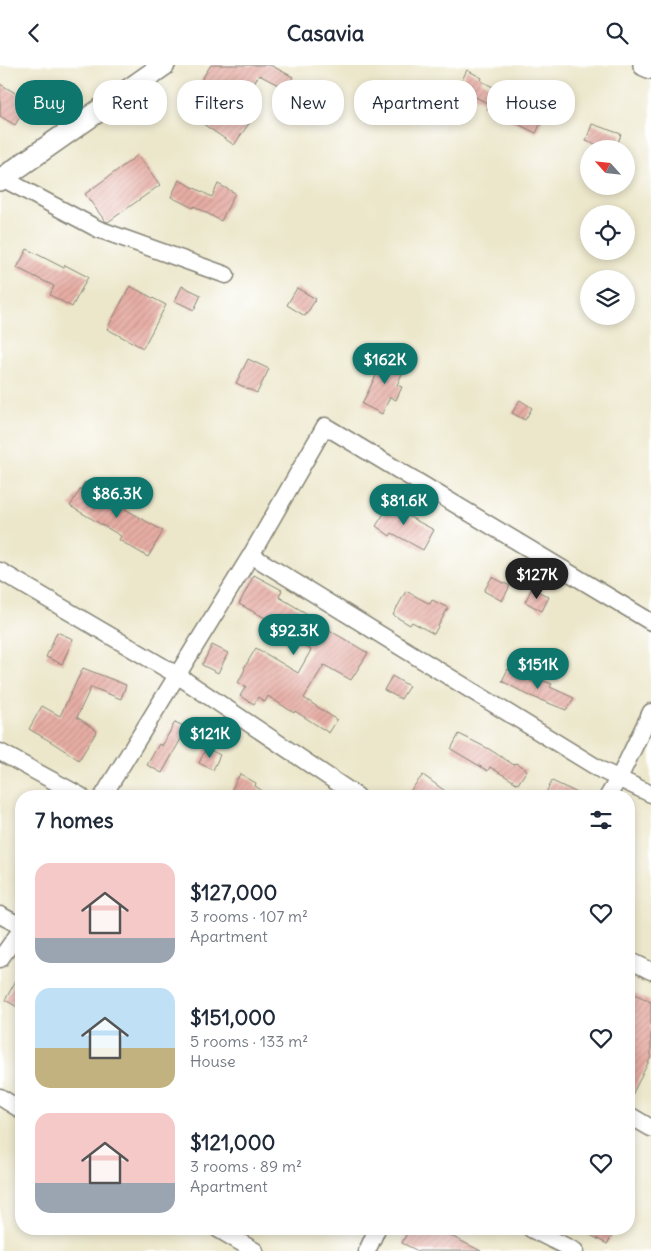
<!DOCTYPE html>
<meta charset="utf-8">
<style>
:root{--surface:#fff;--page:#f2f2f3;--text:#1f2937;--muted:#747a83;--accent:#0f766e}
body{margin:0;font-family:Delius,sans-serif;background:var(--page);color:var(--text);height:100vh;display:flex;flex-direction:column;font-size:19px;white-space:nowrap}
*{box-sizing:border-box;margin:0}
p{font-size:16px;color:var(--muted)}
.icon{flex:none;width:28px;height:28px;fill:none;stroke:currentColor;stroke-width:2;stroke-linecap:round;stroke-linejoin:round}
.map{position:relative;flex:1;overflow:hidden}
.panel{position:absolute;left:15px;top:725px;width:620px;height:445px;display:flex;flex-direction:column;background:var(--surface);border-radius:20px;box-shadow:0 2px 8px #0003}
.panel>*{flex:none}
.top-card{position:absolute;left:15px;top:15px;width:621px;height:45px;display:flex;gap:10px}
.needle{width:32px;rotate:297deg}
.tools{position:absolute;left:580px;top:75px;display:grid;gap:10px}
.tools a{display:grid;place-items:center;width:55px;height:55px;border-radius:50%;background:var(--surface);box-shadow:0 2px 8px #0003;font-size:25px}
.price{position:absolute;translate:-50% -42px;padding:0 11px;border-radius:18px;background:var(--accent);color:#fff;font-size:16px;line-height:32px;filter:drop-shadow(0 1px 2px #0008)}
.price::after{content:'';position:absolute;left:50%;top:30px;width:15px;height:11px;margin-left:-8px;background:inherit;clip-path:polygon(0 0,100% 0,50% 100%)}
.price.selected{background:#222;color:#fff}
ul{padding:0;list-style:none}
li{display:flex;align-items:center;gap:15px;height:125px;padding:0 20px}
li span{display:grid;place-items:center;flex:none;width:140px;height:100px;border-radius:15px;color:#555}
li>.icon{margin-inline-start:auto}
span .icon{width:60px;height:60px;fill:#fffc;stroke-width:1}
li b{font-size:21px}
h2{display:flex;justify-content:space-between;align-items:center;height:60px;padding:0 20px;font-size:21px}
.tag{padding:0 18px;border-radius:20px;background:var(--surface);box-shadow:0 2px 8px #0003;font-size:18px;line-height:45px}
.tag.selected{background:var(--accent);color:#fff}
header{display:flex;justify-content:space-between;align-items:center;height:65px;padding:0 20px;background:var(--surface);font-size:22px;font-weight:700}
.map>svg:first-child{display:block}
.building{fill:url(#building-hatch)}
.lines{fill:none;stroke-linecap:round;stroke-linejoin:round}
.minor-casing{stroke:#848274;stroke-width:19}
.tertiary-casing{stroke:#848274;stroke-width:24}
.minor{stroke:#fff;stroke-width:16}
.tertiary{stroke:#fff;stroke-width:21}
</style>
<header><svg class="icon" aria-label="back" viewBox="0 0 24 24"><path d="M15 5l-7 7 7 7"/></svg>Casavia<svg class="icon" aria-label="search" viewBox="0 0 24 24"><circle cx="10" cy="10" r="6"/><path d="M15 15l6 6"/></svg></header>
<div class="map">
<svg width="651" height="1186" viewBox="0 0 651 1186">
<defs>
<pattern id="building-hatch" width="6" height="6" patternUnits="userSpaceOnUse" patternTransform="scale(1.25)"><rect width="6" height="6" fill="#e6ada4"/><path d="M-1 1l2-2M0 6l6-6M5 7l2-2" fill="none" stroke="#c5948d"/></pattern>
</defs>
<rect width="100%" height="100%" fill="#fff"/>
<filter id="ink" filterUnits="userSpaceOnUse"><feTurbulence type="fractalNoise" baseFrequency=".02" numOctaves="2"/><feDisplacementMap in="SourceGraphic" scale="10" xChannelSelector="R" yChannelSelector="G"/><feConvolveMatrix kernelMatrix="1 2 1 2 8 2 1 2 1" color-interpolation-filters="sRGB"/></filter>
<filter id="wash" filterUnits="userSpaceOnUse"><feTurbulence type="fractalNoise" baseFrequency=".0096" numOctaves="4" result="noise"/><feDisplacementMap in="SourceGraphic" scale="20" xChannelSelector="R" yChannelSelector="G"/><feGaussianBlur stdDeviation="1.12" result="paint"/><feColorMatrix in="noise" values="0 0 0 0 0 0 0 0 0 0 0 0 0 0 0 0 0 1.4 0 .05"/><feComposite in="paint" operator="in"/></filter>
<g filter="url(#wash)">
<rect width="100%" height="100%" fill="#ece7cb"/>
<g id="blocks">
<path class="building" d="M211 0H270L293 12 286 24 259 10 235 47 250 57 234 80 190 50 209 23 200 17Z
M467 5 482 13 481 16 532 41 541 23 555 30 536 68 487 44 489 39 458 23Z
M0 19 29 36 15 60 0 51Z
M592 59 621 69 616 84H608L586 76Z
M138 90 160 120 108 157 105 156 85 129Z
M179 115 212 132 218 119 235 128 221 156 194 141 193 143 171 132Z
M27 184 64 203 65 200 88 212 72 242 50 230 54 221 17 203Z
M130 221 166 240 143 283 107 264Z
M182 221 201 230 194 245 175 236Z
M297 223 316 234 305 251 287 240Z
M386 290 406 300 397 320 402 322 396 335 390 332 382 349 362 339Z
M248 294 269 304 257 328 236 318Z
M520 335 532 343 525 355 512 348Z
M85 417 127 442 125 444 163 466 148 492 119 475 121 471 70 441Z
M392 436 406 445 404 449 434 465 423 485 392 468 390 471 376 461Z
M254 510 282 525 279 532 309 550 307 552 368 588 351 615 324 600 304 633 337 655 329 668 295 646 294 648 268 631 265 637 258 632 254 639 240 631 246 621 238 618 245 604 244 603 256 583 298 608 311 585 280 566 282 562 239 539Z
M492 512 510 521 502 536 484 526Z
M532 523 549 532 542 546 525 537Z
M406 526 430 539 432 535 448 543 434 569 412 557 410 560 393 550Z
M57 567 73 574 62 599 46 592Z
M212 580 228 588 218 608 202 600Z
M83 603 126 620 121 634 91 622 77 652 97 666 79 695 53 678 29 664 42 641 60 651Z
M508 604 536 619 538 614 552 619 550 622 574 633 566 645 528 630 502 616Z
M392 611 409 621 401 634 384 625Z
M175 657 187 663 162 708 147 700 159 679 162 681Z
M459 669 489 684 514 700 516 698 527 705 518 719 490 702 488 706 451 684Z
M206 683 220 690 213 705 199 698Z
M240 709 256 718 255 721 270 731H228Z
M423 710 452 731H406Z
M552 716 584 731H544Z
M21 907V944L5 935Z
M629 926 651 937V992L629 1036Z
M409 1164H437L481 1186H418L402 1178Z
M579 1164H616L607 1179Z"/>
</g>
</g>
<g filter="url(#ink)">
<use href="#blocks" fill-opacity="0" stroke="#848274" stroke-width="1"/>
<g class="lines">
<g class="minor-casing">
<path id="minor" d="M2 113 98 164 226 210
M251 490 601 705 651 729
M0 506 177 610 357 731
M0 687 81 731
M103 731 251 490 325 361 651 557
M608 731 619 713 651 647
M0 850 21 861
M0 894 21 865
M629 895 651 906
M0 1032 21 1045
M629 1050 651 1063
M218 1164 255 1186
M531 1164 575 1186
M367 1186 377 1164"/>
</g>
<g class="tertiary-casing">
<path id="tertiary" d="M644 0 651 3
M0 115 164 0"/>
</g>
<use href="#minor" class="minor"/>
<use href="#tertiary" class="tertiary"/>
</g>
</g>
</svg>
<div class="tools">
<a><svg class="needle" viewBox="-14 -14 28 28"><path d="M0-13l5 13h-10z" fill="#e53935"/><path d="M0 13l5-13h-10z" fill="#747a83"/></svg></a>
<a><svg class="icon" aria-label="locate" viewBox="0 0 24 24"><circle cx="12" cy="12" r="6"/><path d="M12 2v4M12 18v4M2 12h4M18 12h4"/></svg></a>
<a><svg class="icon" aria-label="layers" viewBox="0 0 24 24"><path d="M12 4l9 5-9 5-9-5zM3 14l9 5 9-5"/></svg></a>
</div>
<b class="price" style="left:385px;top:320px">$162K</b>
<b class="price" style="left:117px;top:454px">$86.3K</b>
<b class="price" style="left:404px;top:461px">$81.6K</b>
<b class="price selected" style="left:537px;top:535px">$127K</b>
<b class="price" style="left:294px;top:591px">$92.3K</b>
<b class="price" style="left:538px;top:625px">$151K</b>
<b class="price" style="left:210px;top:694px">$121K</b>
<div class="top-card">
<a class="tag selected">Buy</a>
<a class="tag">Rent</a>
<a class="tag">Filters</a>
<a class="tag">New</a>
<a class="tag">Apartment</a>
<a class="tag">House</a>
</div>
<section class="panel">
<h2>7 homes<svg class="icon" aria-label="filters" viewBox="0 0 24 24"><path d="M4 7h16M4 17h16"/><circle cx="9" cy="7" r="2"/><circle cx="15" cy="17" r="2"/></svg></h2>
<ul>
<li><span style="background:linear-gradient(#f6c9c9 75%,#9aa5b1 0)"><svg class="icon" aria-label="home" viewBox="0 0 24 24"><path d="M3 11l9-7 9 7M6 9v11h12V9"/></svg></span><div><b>$127,000</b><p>3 rooms · 107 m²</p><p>Apartment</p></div><svg class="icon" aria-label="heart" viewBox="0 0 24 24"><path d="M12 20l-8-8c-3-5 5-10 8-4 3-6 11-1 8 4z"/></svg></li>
<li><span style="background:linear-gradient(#bfe0f5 60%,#c2b280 0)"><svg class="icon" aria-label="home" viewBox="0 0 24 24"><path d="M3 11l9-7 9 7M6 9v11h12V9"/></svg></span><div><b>$151,000</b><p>5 rooms · 133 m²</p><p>House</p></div><svg class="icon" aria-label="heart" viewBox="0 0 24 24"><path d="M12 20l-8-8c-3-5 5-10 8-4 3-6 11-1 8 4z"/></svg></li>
<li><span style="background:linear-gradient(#f6c9c9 70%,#9aa5b1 0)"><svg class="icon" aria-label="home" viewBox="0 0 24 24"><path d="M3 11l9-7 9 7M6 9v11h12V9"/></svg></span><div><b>$121,000</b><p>3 rooms · 89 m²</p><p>Apartment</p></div><svg class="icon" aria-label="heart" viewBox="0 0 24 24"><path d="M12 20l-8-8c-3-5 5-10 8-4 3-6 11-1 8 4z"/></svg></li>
</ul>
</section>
</div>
